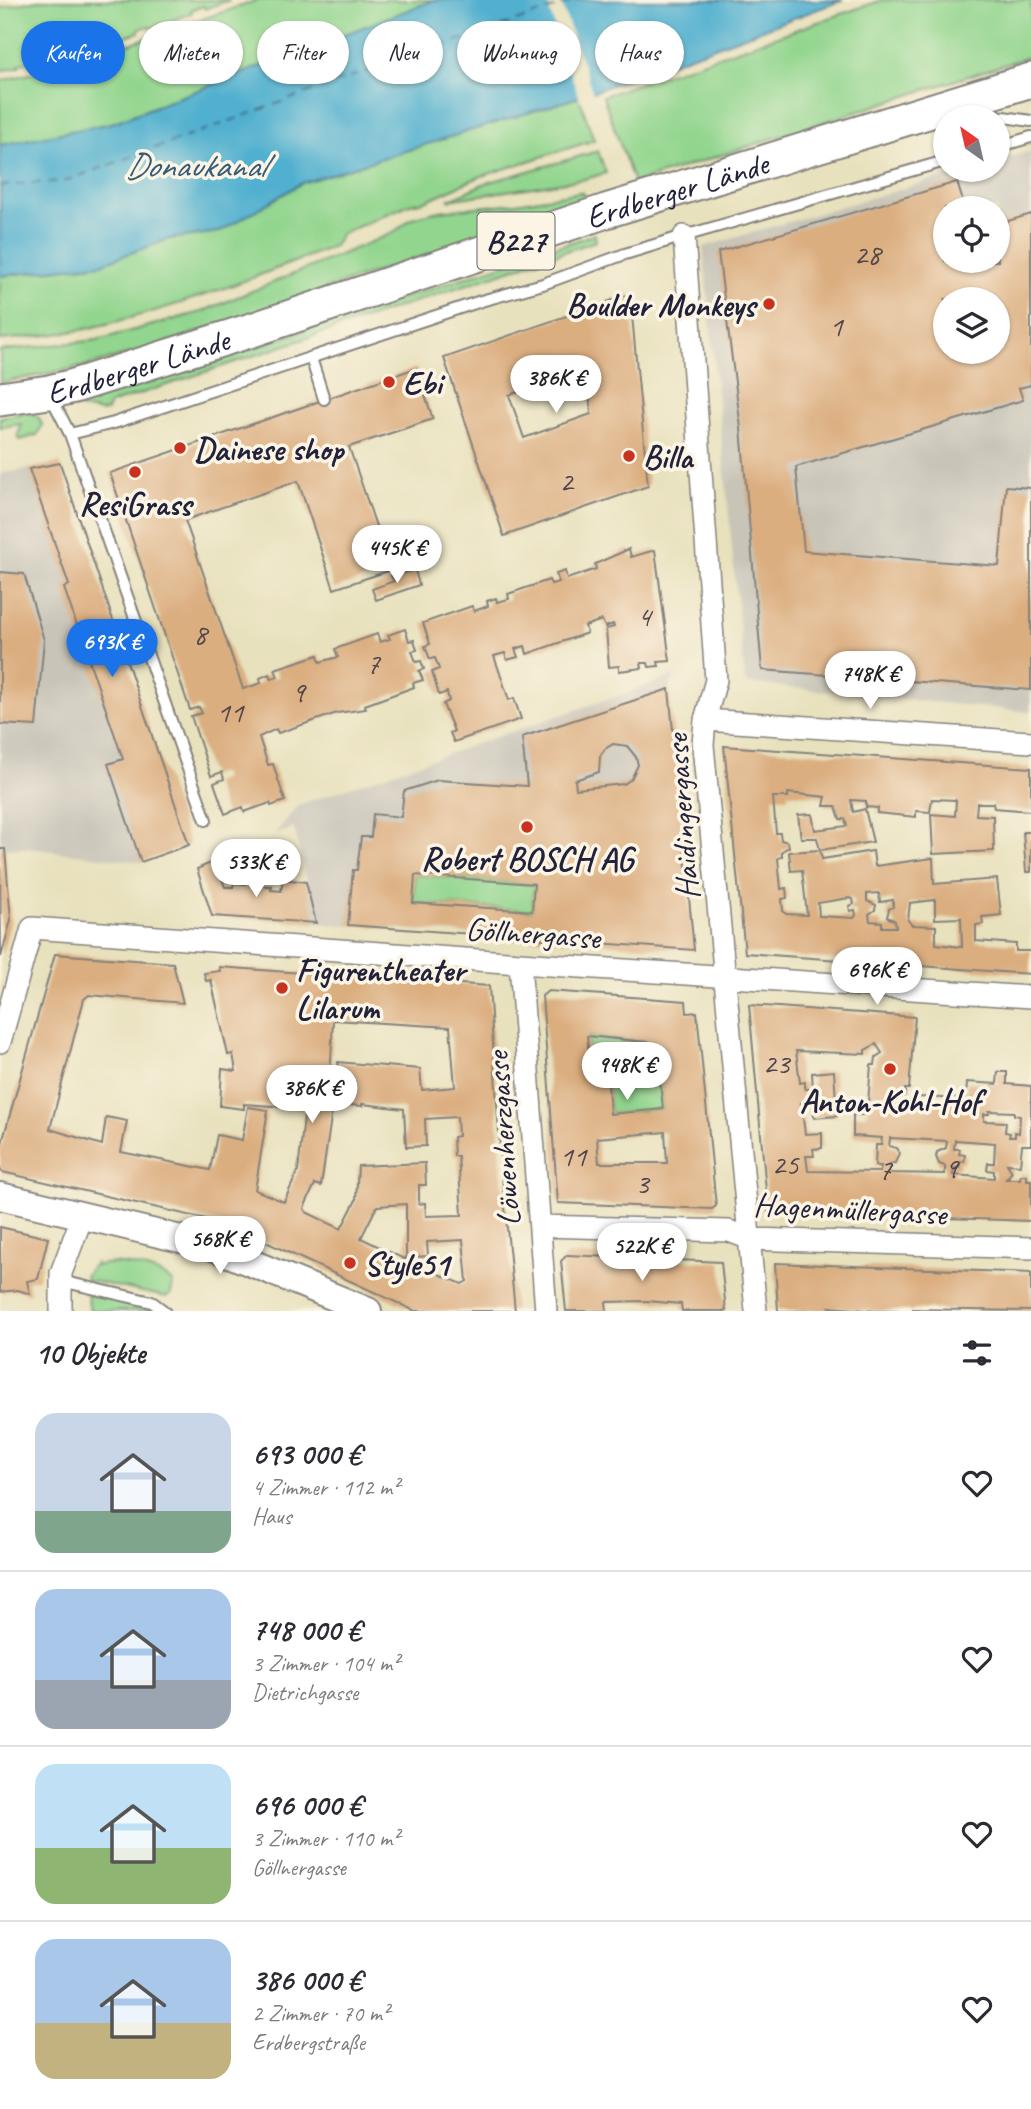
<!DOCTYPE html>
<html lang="de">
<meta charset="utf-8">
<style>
:root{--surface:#fff;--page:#f2f2f3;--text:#2b2b33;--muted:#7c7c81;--line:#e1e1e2;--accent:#1a73e8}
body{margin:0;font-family:Caveat,sans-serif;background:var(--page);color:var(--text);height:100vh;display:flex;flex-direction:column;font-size:26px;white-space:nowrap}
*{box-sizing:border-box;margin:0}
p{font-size:23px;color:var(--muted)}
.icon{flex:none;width:38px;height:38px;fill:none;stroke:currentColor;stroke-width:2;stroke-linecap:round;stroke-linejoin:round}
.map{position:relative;height:1311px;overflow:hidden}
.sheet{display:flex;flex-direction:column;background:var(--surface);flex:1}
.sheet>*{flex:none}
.banner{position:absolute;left:21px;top:21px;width:990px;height:63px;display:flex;gap:14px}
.needle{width:46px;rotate:326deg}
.controls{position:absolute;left:933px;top:105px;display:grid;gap:14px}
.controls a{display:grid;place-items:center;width:77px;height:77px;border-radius:50%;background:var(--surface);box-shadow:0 2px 5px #0004;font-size:35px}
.price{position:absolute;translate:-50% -60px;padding:0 16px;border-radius:24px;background:#fff;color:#222;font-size:23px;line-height:46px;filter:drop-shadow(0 2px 4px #0008)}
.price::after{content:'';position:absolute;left:50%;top:42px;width:21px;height:16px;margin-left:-10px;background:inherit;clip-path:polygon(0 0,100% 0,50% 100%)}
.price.on{background:var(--accent);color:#fff}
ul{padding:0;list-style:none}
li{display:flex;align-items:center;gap:21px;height:175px;padding:0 35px}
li+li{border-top:2px solid var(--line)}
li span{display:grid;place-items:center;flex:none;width:196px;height:140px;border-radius:21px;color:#555}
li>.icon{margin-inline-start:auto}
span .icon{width:84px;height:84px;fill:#fffc;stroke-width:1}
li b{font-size:30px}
h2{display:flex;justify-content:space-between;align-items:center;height:84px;padding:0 35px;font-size:30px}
.tag{padding:0 24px;border-radius:32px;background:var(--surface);box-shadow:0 2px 5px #0004;font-size:24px;line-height:63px}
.tag.on{background:var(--accent);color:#fff}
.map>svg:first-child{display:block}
.industrial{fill:#c8c4b8;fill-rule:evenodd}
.green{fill:#92d58e;stroke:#5a7c64;stroke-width:2}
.water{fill:#51b0cf;stroke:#3a6985;stroke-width:2}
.pier{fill:#e8e1bd}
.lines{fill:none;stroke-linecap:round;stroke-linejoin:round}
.ferry{stroke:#355b76;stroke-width:2;stroke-dasharray:9 7;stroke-linecap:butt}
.building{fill:#dbae80;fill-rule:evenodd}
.service-casing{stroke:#85827c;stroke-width:14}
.minor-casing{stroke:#85827c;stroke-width:24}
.tertiary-casing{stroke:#85827c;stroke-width:30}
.primary-casing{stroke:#85827c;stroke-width:37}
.service{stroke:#fff;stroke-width:10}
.minor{stroke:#fff;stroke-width:21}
.tertiary{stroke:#fff;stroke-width:26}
.primary{stroke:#fff;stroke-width:33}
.poi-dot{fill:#c8321e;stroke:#fcf5e5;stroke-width:2.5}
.labels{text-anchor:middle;stroke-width:7;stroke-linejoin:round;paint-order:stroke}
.number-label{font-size:30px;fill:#50454c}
.shield{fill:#fcf5e5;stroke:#63616e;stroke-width:2}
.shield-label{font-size:32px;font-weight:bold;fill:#22223b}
.street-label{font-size:33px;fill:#22223b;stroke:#fcf5e5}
.poi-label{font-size:33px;font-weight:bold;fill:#22223b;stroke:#fcf5e5;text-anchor:start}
.water-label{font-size:35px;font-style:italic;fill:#355b76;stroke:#fcf5e5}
</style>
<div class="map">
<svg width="1031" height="1311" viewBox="0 0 1031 1311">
<rect width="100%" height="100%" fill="#fcf5e5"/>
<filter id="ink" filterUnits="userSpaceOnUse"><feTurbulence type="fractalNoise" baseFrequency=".0143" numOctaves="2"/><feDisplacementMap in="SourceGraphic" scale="14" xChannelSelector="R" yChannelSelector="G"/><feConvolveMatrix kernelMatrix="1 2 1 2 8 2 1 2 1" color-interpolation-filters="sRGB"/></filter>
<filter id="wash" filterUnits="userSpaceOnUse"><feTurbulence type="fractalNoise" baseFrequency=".00686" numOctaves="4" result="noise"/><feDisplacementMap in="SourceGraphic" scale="28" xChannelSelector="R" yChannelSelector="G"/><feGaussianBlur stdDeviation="1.57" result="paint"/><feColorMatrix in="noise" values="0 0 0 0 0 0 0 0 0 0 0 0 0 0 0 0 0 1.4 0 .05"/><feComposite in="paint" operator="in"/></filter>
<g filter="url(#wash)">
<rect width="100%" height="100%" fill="#e8e1bd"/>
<path class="industrial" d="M1031 151V712L745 683 703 247 967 170H998V161ZM945 208H998V261H945ZM945 299H998V352H945Z
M60 463 189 845 141 862 27 848 0 849V474Z
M675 676 669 689 694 950 316 923 294 828 274 835 298 805Z"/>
<path class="green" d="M37 0H230L205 9 204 6 191 10 192 13 150 28 149 26 139 29V32L91 48 89 45 79 48 80 51 33 64 32 62 19 64V67L0 71V8Z
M258 0H434L112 123 0 145V81L70 64Z
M882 0H1031V56L634 183 603 96Z
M579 97 594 140 479 177 425 201 410 204 341 234 334 246C254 278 175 309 90 328 61 335 30 337 0 340V276L101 264 169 239 219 232 302 183Z
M598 151 606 173 585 179 448 200 483 184Z
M581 192 587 198 586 201 151 348 91 365 0 383V351L97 340 201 312 393 233 412 218 439 211 516 203Z
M595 234 596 241 110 404 107 411 101 412 74 407 75 403 149 383Z
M25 413H31L39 418 42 425 37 435 20 440 18 435 22 424 0 427V417Z
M415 875 534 884 532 911 413 903Z
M587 1036 656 1043 663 1109 610 1114 606 1056H589Z
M95 1263 96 1266C114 1259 161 1269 173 1283L171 1294 166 1297 86 1280 85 1275Z
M87 1294 147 1307 153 1311H90Z"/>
<path class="water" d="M434 0H843L579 97 302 183 219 232 169 239 101 264 0 276V145L112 123Z"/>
<path class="pier" d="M546 0H560L594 96 580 101Z"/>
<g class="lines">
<path class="ferry" d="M0 186 65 181 356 75 578 0"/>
</g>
<g id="blocks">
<path class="building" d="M957 182 965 208H945V261H998V224L1031 214V385L1019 388 1023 400 796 467 804 551 999 566 1006 486 1031 488V690L762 670 741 428 718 252ZM945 299H998V352H945Z
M630 294 648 486 504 536 444 358ZM587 369 591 414 524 438 509 395Z
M416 368 433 419 349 447 391 570 334 589 298 481 185 520 243 689 261 683 260 678 269 674 271 679 278 677 275 669 318 655 320 662 338 657 335 649 377 634 380 642 390 639 388 635 405 629 409 641 414 640 417 650 412 651 416 662 421 661 424 669 419 671 423 680 413 683 414 687 365 705 366 709 337 713 278 733 276 729 259 737 268 765 273 764 285 801 271 806 270 803 244 812 243 807 225 814 214 783 224 779 222 772 211 776 191 716 202 713 199 707 190 710 110 473Z
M60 463 189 845 141 862 108 764 123 759 64 588 69 585 29 469Z
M629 549 631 557 655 550 670 661 658 662 659 666 649 667 648 663H641L642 668 619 671V666L609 667 606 629 614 627 613 624 605 627 602 620 585 626 587 633 527 654 525 646 515 649 518 657 507 660 505 653 494 656 509 700 514 698 521 719 454 742 450 733 454 731 443 704 449 701 447 692 439 695 432 672 439 669 435 658 430 659 425 646 430 644 423 623 472 606 474 611 488 606 487 601 496 598 497 602 509 599 508 594 549 580 551 584 559 582 556 574 565 571 567 579 596 569 595 564Z
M415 570 419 585 376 600 372 589 394 581 391 576Z
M0 572 24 574 44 640 36 726 0 724Z
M669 689 694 950 348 925 353 870H357L361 837H371L373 814 401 817 404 791 438 780 527 786 522 737ZM613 744 627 746 636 757 638 765 631 779 624 784 576 789 575 780 599 772 600 756 605 749ZM415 875 534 884 532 911 413 903Z
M724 746 1031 768V811L994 808 993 803H977L976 815 993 816 994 851 933 854 931 814 955 816 956 800 932 799 930 812 916 811V817L877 813 878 808 866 807V801L851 800 853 812 865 809 873 842 820 850 822 859 873 851 875 866 933 858 934 884 997 879 1001 915 982 917 983 924 976 925V941L1016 944V951H1031V974L745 953ZM788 793 826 797 824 806H836L840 819H845L847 826 815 830 812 814 798 815 801 838H817L820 850 789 852 791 871 802 870 807 915 786 914 783 911 782 899 787 898 786 888 781 889 778 858 782 857V851L789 847 788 842 781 840 780 833H776L773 797H788ZM879 893 880 902 893 900V907L889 909 887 917 895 921 896 927H882V922L870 921 869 914 875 910 876 905 867 901V894ZM849 898 853 899 854 904 849 906 850 911 855 910 856 915 854 918 819 916 818 903ZM935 900V919L961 918 962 947 936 944V926L912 925 908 920 910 903Z
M1023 832H1031V872H1026Z
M0 849H5L11 920 1 957Z
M215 861 225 887H233L234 883 245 884 250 877 258 878 262 886H272L271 890 281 891 283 879 306 882 316 923 212 916 197 869Z
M55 954 173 963 183 1003 89 995 84 999 50 1129 102 1145 106 1117 127 1121 121 1152 210 1170 217 1135 242 1140 248 1107 268 1110 255 1190 284 1202 298 1171 305 1108 244 1104V1109L220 1106 222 1069 236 1071 233 1054 228 1055 211 980 206 981 204 973 220 971 219 967 489 986 502 1176 515 1311H415L227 1224 2 1172 0 1168V1150ZM333 1020 450 1027 455 1087 422 1090 420 1069 338 1062 342 1084 330 1083ZM333 1104 362 1106V1104L404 1109 406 1147 426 1146 425 1119 457 1117 458 1136 453 1137 454 1156H458L462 1215 426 1216 425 1203 419 1204V1185H426L425 1163 358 1166 356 1200 341 1229 306 1212 304 1208 315 1184 321 1186ZM406 1204V1260L361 1238 377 1206ZM463 1240 467 1281 462 1284 415 1264V1257L428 1256 427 1242Z
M548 991 686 1001 687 1013 697 1012 716 1206 712 1209 558 1203 542 996ZM587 1036 656 1043 663 1109 610 1114 606 1055 589 1056ZM665 1132 667 1163H599L597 1138Z
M749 1005 915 1017 909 1089H905V1095L900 1099 906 1107 912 1102 918 1103V1097L966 1099 967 1082 997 1084 998 1072H1007V1084L1031 1086V1145H1022L1020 1165 1007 1164 1012 1172 1006 1179H1020L1021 1175H1027V1180H1031V1221L768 1212ZM876 1044 882 1053 876 1057 875 1065H871L867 1115H853V1136L882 1138 881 1145H876L875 1166H881L880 1172 808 1171 806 1156H814L813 1149 822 1148V1133L805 1134 801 1103 813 1102 814 1118 837 1116 834 1071 812 1073 813 1089H805V1082L800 1083 796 1051 865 1054V1050ZM989 1111 1014 1112V1115L1020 1116 1019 1133 1015 1132V1137H1009L1010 1133 1005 1132 1006 1122 984 1121V1114H989ZM890 1138 947 1141 946 1148 937 1152 936 1157 939 1164 945 1166V1174L889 1173V1164L895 1163 899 1153 896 1148 889 1146ZM955 1140 995 1143 994 1163H988L987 1170 994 1171V1178L953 1175 954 1168H959L960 1162H964L965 1155 959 1154 960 1149H954Z
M0 1227 48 1238 38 1279 27 1281 30 1294 18 1290 0 1292Z
M567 1255 721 1262 726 1311H682L681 1304 647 1301 606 1302 607 1311H566L561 1261Z
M775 1263 1031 1273V1311L913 1309V1311H875L830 1307 833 1311H778Z"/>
</g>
</g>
<g filter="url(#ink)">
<use href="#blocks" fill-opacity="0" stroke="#85827c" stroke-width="2"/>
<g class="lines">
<g class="service-casing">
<path id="service" d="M970 112 1031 121
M998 147 1031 137
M311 358 324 399
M50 395 70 434 114 423 481 301 543 284 625 254 684 236 945 161
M70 434 206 820
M61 1281 152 1302 164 1311"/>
</g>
<g class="minor-casing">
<path id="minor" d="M684 236 716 680 705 720 703 745 756 1311
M705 720 1031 742
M520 963 546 1311
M0 1042 32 928 520 963 1031 997
M540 1226 729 1231 750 1239 1031 1248
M61 1311V1273L82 1217"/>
</g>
<g class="tertiary-casing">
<path id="tertiary" d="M0 1196 210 1246 368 1311"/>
</g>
<g class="primary-casing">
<g id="primary">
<path id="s1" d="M0 399 49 392 74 386 255 329 606 211 1031 80"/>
</g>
</g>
<use href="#service" class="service"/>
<use href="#minor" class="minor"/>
<use href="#tertiary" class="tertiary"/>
<use href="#primary" class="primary"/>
</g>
</g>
<g class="poi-dot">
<circle cx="769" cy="304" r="7"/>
<circle cx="389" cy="382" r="7"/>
<circle cx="180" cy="448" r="7"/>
<circle cx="629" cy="456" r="7"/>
<circle cx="135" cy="472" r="7"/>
<circle cx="527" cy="827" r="7"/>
<circle cx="282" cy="988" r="7"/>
<circle cx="890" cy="1069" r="7"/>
<circle cx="350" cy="1263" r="7"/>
</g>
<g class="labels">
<g class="number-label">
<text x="867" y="264">28</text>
<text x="836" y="336">1</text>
<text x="566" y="491">2</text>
<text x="644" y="626">4</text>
<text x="200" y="644">8</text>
<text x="373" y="673">7</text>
<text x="298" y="702">9</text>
<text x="230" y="722">11</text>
<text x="776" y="1073">23</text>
<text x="573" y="1166">11</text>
<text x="785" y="1174">25</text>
<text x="951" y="1178">9</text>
<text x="885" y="1179">7</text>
<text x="642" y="1193">3</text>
</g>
<rect class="shield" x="477.5" y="212.5" width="77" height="57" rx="5"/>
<g class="shield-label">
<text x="516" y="252">B227</text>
</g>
<g class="street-label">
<text dy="12" stroke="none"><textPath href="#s1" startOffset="709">Erdberger Lände</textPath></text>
<text dy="12" stroke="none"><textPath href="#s1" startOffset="142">Erdberger Lände</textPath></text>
<text transform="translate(681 817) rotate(-94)" y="12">Haidingergasse</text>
<text transform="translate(533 932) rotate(4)" y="12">Göllnergasse</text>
<text transform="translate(502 1139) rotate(-94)" y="12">Löwenherzgasse</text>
<text transform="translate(850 1208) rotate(3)" y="12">Hagenmüllergasse</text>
</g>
<g class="poi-label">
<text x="755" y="316" text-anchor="end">Boulder Monkeys</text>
<text x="403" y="394">Ebi</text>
<text x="194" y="460">Dainese shop</text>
<text x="643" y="468">Billa</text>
<text x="135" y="515" text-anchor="middle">ResiGrass</text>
<text x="527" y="870" text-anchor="middle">Robert BOSCH AG</text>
<text x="296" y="981">Figurentheater<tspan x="296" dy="38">Lilarum</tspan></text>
<text x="890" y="1112" text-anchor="middle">Anton-Kohl-Hof</text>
<text x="364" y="1275">Style51</text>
</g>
<g class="water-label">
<text x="195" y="177">Donaukanal</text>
</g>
</g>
</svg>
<div class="controls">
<a><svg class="needle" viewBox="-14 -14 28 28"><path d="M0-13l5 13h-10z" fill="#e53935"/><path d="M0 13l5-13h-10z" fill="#7c7c81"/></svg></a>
<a><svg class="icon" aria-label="locate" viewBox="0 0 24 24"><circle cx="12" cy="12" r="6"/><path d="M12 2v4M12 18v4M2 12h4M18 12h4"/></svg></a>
<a><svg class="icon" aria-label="layers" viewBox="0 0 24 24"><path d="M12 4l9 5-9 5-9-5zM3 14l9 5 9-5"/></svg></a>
</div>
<b class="price" style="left:556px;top:415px">386K €</b>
<b class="price" style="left:397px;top:585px">445K €</b>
<b class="price on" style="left:112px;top:679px">693K €</b>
<b class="price" style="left:870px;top:711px">748K €</b>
<b class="price" style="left:256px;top:899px">533K €</b>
<b class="price" style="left:877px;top:1007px">696K €</b>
<b class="price" style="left:627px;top:1102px">948K €</b>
<b class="price" style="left:312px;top:1125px">386K €</b>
<b class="price" style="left:220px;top:1276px">568K €</b>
<b class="price" style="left:642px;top:1283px">522K €</b>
<div class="banner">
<a class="tag on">Kaufen</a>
<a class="tag">Mieten</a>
<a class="tag">Filter</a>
<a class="tag">Neu</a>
<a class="tag">Wohnung</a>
<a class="tag">Haus</a>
</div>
</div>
<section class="sheet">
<h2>10 Objekte<svg class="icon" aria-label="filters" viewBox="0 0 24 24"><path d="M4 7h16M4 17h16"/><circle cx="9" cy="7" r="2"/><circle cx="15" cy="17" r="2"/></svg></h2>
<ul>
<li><span style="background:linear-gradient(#c9d6e8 70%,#7fa58c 0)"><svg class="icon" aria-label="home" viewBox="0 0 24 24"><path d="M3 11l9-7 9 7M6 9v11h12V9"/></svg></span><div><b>693 000 €</b><p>4 Zimmer · 112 m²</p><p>Haus</p></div><svg class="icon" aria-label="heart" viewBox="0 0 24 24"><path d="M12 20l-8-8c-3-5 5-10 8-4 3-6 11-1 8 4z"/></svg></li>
<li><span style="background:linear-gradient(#a9c7e8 65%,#9aa5b1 0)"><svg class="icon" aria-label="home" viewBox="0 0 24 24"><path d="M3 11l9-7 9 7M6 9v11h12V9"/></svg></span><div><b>748 000 €</b><p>3 Zimmer · 104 m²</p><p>Dietrichgasse</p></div><svg class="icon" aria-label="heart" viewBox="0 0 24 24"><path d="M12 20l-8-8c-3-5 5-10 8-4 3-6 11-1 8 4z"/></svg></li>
<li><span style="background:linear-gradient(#bfe0f5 60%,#8fb573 0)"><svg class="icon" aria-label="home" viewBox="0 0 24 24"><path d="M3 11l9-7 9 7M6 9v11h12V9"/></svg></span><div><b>696 000 €</b><p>3 Zimmer · 110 m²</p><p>Göllnergasse</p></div><svg class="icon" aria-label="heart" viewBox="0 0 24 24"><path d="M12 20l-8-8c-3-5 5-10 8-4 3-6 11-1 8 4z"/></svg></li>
<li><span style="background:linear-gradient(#a9c7e8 60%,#c2b280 0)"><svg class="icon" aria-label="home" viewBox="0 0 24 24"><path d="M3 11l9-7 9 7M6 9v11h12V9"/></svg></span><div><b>386 000 €</b><p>2 Zimmer · 70 m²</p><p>Erdbergstraße</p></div><svg class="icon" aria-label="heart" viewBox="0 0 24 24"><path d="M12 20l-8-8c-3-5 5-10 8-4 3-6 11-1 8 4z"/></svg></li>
</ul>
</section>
